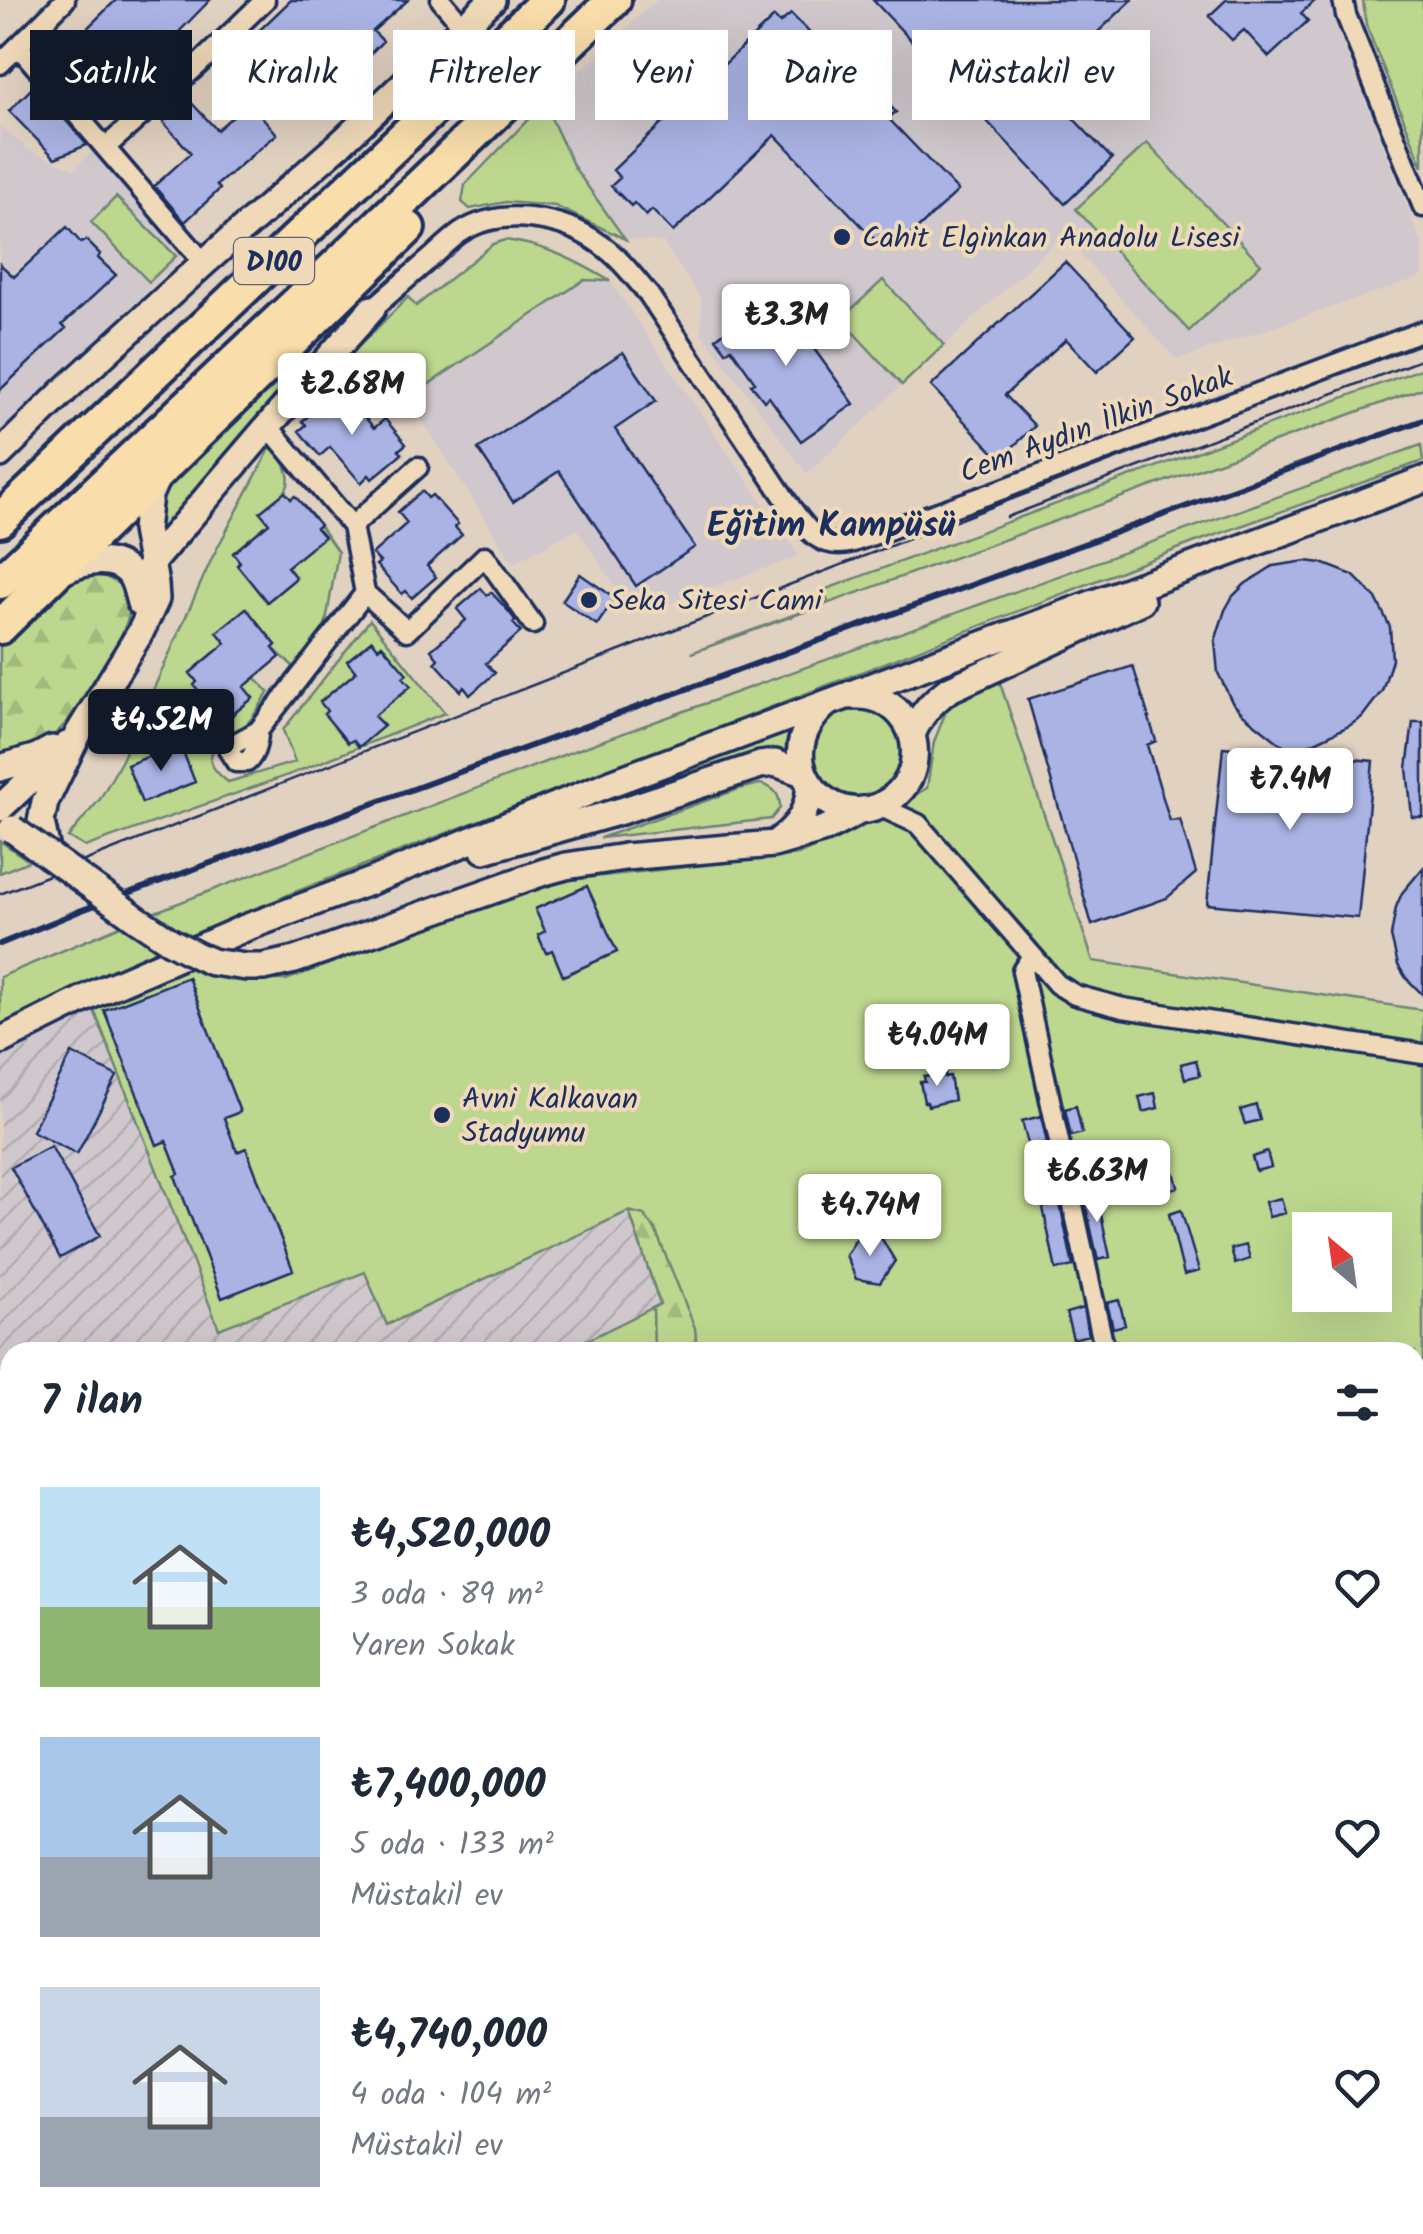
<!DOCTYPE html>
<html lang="tr">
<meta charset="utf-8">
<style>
:root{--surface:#fff;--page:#f2f2f3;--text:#1f2937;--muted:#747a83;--accent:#111827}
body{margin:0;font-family:Kalam,sans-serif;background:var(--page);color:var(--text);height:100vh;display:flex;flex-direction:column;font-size:38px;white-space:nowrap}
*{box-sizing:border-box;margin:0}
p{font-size:32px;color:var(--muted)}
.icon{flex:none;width:55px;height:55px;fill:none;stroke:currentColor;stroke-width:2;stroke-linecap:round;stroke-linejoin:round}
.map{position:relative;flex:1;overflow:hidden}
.sheet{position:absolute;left:0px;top:1342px;width:1425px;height:892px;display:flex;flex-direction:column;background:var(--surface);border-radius:30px 30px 0 0;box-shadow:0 10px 40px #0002}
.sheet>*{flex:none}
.hud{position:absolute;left:30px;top:30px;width:1365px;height:90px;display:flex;gap:20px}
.needle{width:65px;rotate:331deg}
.controls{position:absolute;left:1292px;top:1212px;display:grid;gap:20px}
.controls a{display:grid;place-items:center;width:100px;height:100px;border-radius:0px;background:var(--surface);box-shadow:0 10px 40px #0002;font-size:50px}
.price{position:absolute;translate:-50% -85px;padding:0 22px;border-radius:10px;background:#fff;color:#222;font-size:32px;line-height:65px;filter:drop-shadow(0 2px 5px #0008)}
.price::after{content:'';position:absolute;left:50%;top:60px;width:30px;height:22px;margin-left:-15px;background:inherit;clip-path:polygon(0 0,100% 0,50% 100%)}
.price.selected{background:var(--accent);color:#fff}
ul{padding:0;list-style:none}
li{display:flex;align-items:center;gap:30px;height:250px;padding:0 40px}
li span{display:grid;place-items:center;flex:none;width:280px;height:200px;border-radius:0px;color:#555}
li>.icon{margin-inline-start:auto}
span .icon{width:120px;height:120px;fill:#fffc;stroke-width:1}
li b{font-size:42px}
h2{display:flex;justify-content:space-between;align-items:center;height:120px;padding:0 40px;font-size:42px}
.chip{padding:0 35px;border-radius:0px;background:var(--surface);box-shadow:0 10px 40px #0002;font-size:35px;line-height:90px}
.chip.selected{background:var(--accent);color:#fff}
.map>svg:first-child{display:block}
.built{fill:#d0c8cc}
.industrial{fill:url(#industrial-furrows)}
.green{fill:#bdd78e;stroke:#6c8376;stroke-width:2.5;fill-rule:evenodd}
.forest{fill:url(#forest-firs);stroke:#6c8376;stroke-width:2.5}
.water{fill:url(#water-ripples);stroke:#688ebb;stroke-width:2.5}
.building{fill:#aab3e4;stroke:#1b2f5e;stroke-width:2.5}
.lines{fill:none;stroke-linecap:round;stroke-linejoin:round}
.street-casing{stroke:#1b2f5e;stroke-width:25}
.secondary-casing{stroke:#1b2f5e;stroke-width:32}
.highway-casing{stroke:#1b2f5e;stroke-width:40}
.street{stroke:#efd9b8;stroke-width:18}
.secondary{stroke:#efd9b8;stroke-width:25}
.highway{stroke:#f9deab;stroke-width:32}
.tram{stroke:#1b2f5e;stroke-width:2.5}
.rail{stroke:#1b2f5e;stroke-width:6}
.secondary-bridge-casing{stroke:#1b2f5e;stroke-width:32;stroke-linecap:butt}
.secondary-bridge{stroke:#efd9b8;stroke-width:25}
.poi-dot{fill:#1b2f5e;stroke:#efd9b8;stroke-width:4}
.labels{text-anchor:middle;stroke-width:8;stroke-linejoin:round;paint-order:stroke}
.shield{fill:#efd9b8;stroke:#5b6279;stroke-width:2.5}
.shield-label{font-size:28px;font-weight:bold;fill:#1b2f5e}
.poi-label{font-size:30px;fill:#1b2f5e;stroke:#efd9b8;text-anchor:start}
.street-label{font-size:30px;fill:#1b2f5e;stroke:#efd9b8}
.quarter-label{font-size:35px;font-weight:bold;fill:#1b2f5e;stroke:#efd9b8}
</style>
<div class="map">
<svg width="1423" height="2234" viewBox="0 0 1423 2234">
<defs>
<pattern id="industrial-furrows" width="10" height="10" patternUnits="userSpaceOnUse" patternTransform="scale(2.5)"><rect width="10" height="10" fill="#d0c8cc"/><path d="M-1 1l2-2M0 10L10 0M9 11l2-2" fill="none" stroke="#b2acb2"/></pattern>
<pattern id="forest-firs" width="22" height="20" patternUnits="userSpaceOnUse" patternTransform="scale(2.5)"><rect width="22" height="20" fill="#bdd78e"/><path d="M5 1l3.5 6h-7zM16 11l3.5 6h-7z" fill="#a2b97d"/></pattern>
<pattern id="water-ripples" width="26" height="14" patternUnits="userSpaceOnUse" patternTransform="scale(2.5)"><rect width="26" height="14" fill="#9ccef9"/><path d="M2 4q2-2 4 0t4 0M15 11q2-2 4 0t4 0" fill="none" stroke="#86b1d8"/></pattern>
</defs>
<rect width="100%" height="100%" fill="#e1d1c1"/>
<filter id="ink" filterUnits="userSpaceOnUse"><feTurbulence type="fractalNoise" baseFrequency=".01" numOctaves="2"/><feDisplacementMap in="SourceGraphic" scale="20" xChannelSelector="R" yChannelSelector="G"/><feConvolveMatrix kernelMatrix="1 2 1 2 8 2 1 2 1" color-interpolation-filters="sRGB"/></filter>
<g filter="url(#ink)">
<path class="built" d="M657 0H1331L1334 21 1423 247V276L1177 360 1063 235 807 474 702 333 701 299 663 242 625 239 574 167 544 104Z
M0 125 28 150 74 169 95 149 184 255 0 436Z
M584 280 610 281 799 556 635 616 577 529 513 563 408 398Z
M10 1389V1825L0 1808V1393Z
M10 1851V2057L0 2064V1856Z"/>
<path class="industrial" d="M94 1010 219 1329 365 1272 388 1325 629 1211 660 1305 563 1352H10V1389L0 1393V1058Z"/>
<path class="green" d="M1363 0H1423V167L1366 25Z
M544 103 574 167 625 239 555 206 506 202 470 209 462 202 465 185Z
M1147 143 1261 264 1189 331 1076 209Z
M116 197 176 256 149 282 91 222Z
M505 240C545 245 575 260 610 281L584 280 408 398 402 391 383 393 358 367 351 356 357 348 408 297 416 306 493 244Z
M883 280 944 345 902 385 841 319Z
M336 340 154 543 162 483 251 388Z
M1423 368V388L691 653 828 602 824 590Z
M1421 445 1423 461 1193 543 290 894 139 960 0 1028V977L137 919 571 752Z
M271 447C282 456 294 475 286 490 281 498 268 506 261 512L272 526 258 532 233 553 258 583 254 586 260 594 272 598 296 578 285 563 323 536 316 528 319 525 338 552 326 622 316 646 295 668 273 648 276 645 255 627 259 624 252 616 217 632 228 646 215 652 190 673 215 703 211 707 217 714 222 711 229 718 253 698 241 684 252 675 269 692C262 702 255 716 246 725 223 744 190 753 228 782L295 762 283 730 370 620 445 713 291 774 85 847 68 837 100 799 122 760 212 558Z
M998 677 1093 961 1423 1010V1524L1419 1541 1415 1544V1352H563L660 1304 629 1211 387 1325 365 1272 219 1329 94 1010 189 968 233 980H286L484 906 566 880 798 855 866 824 927 788 934 742 951 698ZM1310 1230H1375V1295H1310Z
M814 754a44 44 0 1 1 88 0a44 44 0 1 1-88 0Z
M791 728 786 742V752L762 751 597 808 596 804Z
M760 784C774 787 780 794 780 808L771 819 600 838 739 789Z
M0 841 29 861 0 873Z
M10 2057V2174L0 2177V2064Z"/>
<path class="forest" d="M80 571C162 582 124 633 96 677 84 696 73 718 56 733 40 746 19 751 0 758V642Z
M629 1211 644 1215 655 1229 695 1328 697 1352H654L653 1308 660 1304Z"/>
<path class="water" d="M1423 1524V2234H0V2177L10 2174V2225H1415V1544L1419 1540Z"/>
<path class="building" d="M116 0H210L175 36 186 48 166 68 161 62 131 90 138 98 120 112 97 86 106 77 72 43Z
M291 0H408L373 31 383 41 314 111 268 66 263 71 241 48Z
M873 0H1132L1067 61 1072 66 1058 78 1062 82 1050 94 1112 159 1065 204Z
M1226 0H1316L1301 13 1308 21 1269 57 1244 30 1232 40 1209 16Z
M791 14 809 32 803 37 815 49 810 54 847 93 863 78 896 112 888 118 958 191 899 246 891 238 881 246 775 135 673 232 652 210 646 216 634 203 631 206 611 186 620 178 613 170 774 17 780 23Z
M35 85 87 145 55 158 9 111Z
M188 99 217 130 249 102 277 134 217 185 220 189 185 222 154 186 191 153 163 122Z
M67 227 81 243 86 240 100 254 98 258 116 275 62 325 66 328 0 390V264L14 277Z
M1065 262 1135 337 1097 372 1066 339 1005 395 1035 426 1000 459 931 386Z
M770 297 798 333 801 331 854 404 801 441 769 397 764 401 751 384 755 382 731 348 726 352 716 338Z
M623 352 656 401 615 429 695 547 636 586 559 471 513 502 478 449Z
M344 393 374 428 385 419 406 444 399 450 402 454 372 479 369 475 361 483 330 447 320 456 299 431 306 425 302 421 332 397 335 400Z
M422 491 428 498 432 495 458 524 455 527 462 535 427 566 436 577 412 598 406 591 402 594 376 565 380 562 372 554 407 523 398 512Z
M285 492 291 499 295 496 320 525 316 528 324 537 287 567 296 578 267 602 237 565 240 562 233 553 269 523 260 512Z
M1306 561 1322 563 1353 575 1376 598 1390 627 1392 660 1382 691 1362 717 1349 726 1292 753 1243 714 1232 702 1218 673 1215 641 1225 610 1233 596 1245 584 1273 566Z
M580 574 615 598 597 625 562 601Z
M481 588 487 595 491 592 509 612 516 621 513 623 521 632 486 663 495 673 470 695 464 687 461 691 435 662 438 659 431 650 466 620 457 609Z
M246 608 276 645 273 648 280 657 244 687 253 698 228 718 222 711 218 715 194 685 197 682 190 673 226 643 217 632Z
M372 640 378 648 382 645 407 674 403 677 411 686 374 716 384 726 359 747 353 740 348 743 324 714 327 711 320 702 356 672 347 661Z
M1133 666 1156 741 1147 745 1170 821 1180 820 1196 873 1167 898 1092 925 1028 699Z
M1413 722H1423V817H1412L1407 768Z
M180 744 195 782 142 803 127 765Z
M1223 747 1373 761 1358 918 1207 904Z
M1423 868V995L1406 978 1398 965 1391 936 1396 907 1402 893Z
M587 886 617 952 563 976 552 950 546 953 538 935 545 931 535 909Z
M188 977 240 1112 224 1118 237 1152 246 1148 293 1270 222 1298 175 1176 179 1174 166 1141 157 1145 104 1010Z
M72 1053 117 1076 77 1154 32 1131Z
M1196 1060 1200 1075 1185 1079 1181 1064Z
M945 1073V1077L950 1076 954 1100 928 1106 927 1102H924L920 1082H925L924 1077Z
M1155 1093 1158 1108 1143 1112 1139 1097Z
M1256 1105 1260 1120 1245 1124 1240 1110Z
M1076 1106 1082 1133 1071 1136 1065 1109Z
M1041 1116 1047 1143 1029 1148 1022 1121Z
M51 1146 100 1236 60 1258 11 1167Z
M1267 1152 1271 1167 1256 1171 1252 1157Z
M1174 1172 1178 1187 1162 1191 1158 1177Z
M1096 1191 1110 1257 1098 1260 1083 1194Z
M1281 1198 1285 1213 1269 1217 1265 1202Z
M1059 1199 1073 1266 1056 1270 1042 1203Z
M1181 1210 1199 1271 1184 1275 1169 1214Z
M860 1233 882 1239 895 1261 880 1283 856 1279 846 1255Z
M1246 1245 1250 1259 1235 1264 1231 1249Z
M1119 1300 1125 1325 1113 1328 1107 1303Z
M1083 1308 1088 1335 1073 1339 1066 1313Z"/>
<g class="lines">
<g class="street-casing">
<path id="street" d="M441 0 464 27
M1343 0 1346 15 1423 207
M18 46 204 263
M0 64 65 0
M106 147 198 65 265 0
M372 309C392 292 411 275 431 258 440 250 450 240 460 233 501 206 563 217 600 244 619 257 634 277 649 295L792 509C810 533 821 550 853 542L995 492 1423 331
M268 426 352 526 365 593 407 631 485 556 533 624
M352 526 418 467
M258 731C258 743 256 753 247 762H236L229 751 232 745 258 731 365 593
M879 806 918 824 1057 984 1075 995 1123 1008 1423 1054
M1032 956 1022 971 1105 1352
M1415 1449H1423
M0 2129 10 2124"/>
</g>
<g class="secondary-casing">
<path id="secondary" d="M0 454 65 390 204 263 340 144 492 0
M61 572C81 562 112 554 129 573 136 582 137 593 140 603
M138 595 151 563 268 426 372 309
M851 694 1423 480
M912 735C920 715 931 703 948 690L1141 601
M0 768 37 757 52 749
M0 808 67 745
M778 841C800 825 808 811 810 784
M484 850 621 811 760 765 775 763 803 773
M48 855 41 822 45 802 78 734 140 633 156 599 155 584 145 530 149 495 158 475
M625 857 774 844 825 829 862 810
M0 1041 98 992 245 928 369 882 611 783 846 696C866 695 881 697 896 710 910 723 916 741 914 759 913 772 907 784 898 793 844 847 756 765 827 703"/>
</g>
<g class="highway-casing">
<path id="highway" d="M0 520 548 0
M0 582 296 304 614 0
M0 627 408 228"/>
</g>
<use href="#street" class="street"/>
<use href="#secondary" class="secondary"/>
<use href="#highway" class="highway"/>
<path class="tram" d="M1007 517 1423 359
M0 894 755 598 1423 341"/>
<path class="rail" d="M0 944 82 910 1423 420"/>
<g class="secondary-bridge-casing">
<path id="secondary-bridge" d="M12 829 137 919 170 941 198 956 212 962 246 967H263L295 960 544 872 566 866 625 857"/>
</g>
<use href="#secondary-bridge" class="secondary-bridge"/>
</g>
</g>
<g class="poi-dot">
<circle cx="842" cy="237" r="10"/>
<circle cx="589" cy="600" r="10"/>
<circle cx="442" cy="1115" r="10"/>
</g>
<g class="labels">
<rect class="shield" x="234" y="238" width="80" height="46" rx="8"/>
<g class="shield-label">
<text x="274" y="271">D100</text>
</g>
<g class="poi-label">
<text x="862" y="247">Cahit Elginkan Anadolu Lisesi</text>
<text x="609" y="610">Seka Sitesi Cami</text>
<text x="462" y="1108">Avni Kalkavan<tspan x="462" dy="34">Stadyumu</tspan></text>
</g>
<g class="street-label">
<text transform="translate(1096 424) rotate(-20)" y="10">Cem Aydın İlkin Sokak</text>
</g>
<g class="quarter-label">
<text x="831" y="536">Eğitim Kampüsü</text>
</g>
</g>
</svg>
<div class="controls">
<a><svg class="needle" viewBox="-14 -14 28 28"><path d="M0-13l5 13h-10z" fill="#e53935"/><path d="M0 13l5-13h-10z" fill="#747a83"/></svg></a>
</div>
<b class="price" style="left:786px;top:369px">₺3.3M</b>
<b class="price" style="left:352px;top:438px">₺2.68M</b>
<b class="price selected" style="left:161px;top:774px">₺4.52M</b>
<b class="price" style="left:1290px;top:833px">₺7.4M</b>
<b class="price" style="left:937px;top:1089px">₺4.04M</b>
<b class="price" style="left:1097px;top:1225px">₺6.63M</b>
<b class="price" style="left:870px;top:1259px">₺4.74M</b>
<div class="hud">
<a class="chip selected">Satılık</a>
<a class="chip">Kiralık</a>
<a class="chip">Filtreler</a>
<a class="chip">Yeni</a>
<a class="chip">Daire</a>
<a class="chip">Müstakil ev</a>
</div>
<section class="sheet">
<h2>7 ilan<svg class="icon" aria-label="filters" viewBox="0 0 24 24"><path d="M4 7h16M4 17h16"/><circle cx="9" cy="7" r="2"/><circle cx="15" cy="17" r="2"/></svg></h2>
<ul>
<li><span style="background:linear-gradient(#bfe0f5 60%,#8fb573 0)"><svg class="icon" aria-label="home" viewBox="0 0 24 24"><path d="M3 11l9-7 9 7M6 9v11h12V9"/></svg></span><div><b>₺4,520,000</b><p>3 oda · 89 m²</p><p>Yaren Sokak</p></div><svg class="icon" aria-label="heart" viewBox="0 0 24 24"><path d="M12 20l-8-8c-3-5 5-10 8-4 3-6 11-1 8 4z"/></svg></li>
<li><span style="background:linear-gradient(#a9c7e8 60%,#9aa5b1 0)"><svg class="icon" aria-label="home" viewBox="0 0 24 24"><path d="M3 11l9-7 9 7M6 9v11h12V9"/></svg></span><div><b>₺7,400,000</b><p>5 oda · 133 m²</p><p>Müstakil ev</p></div><svg class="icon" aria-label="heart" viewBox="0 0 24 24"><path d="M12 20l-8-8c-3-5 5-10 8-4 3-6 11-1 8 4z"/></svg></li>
<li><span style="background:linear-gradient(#c9d6e8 65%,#9aa5b1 0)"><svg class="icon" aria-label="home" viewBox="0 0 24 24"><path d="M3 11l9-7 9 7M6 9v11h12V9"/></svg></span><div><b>₺4,740,000</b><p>4 oda · 104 m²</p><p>Müstakil ev</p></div><svg class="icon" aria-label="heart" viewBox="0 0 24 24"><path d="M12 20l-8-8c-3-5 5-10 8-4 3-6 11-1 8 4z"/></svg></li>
</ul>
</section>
</div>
